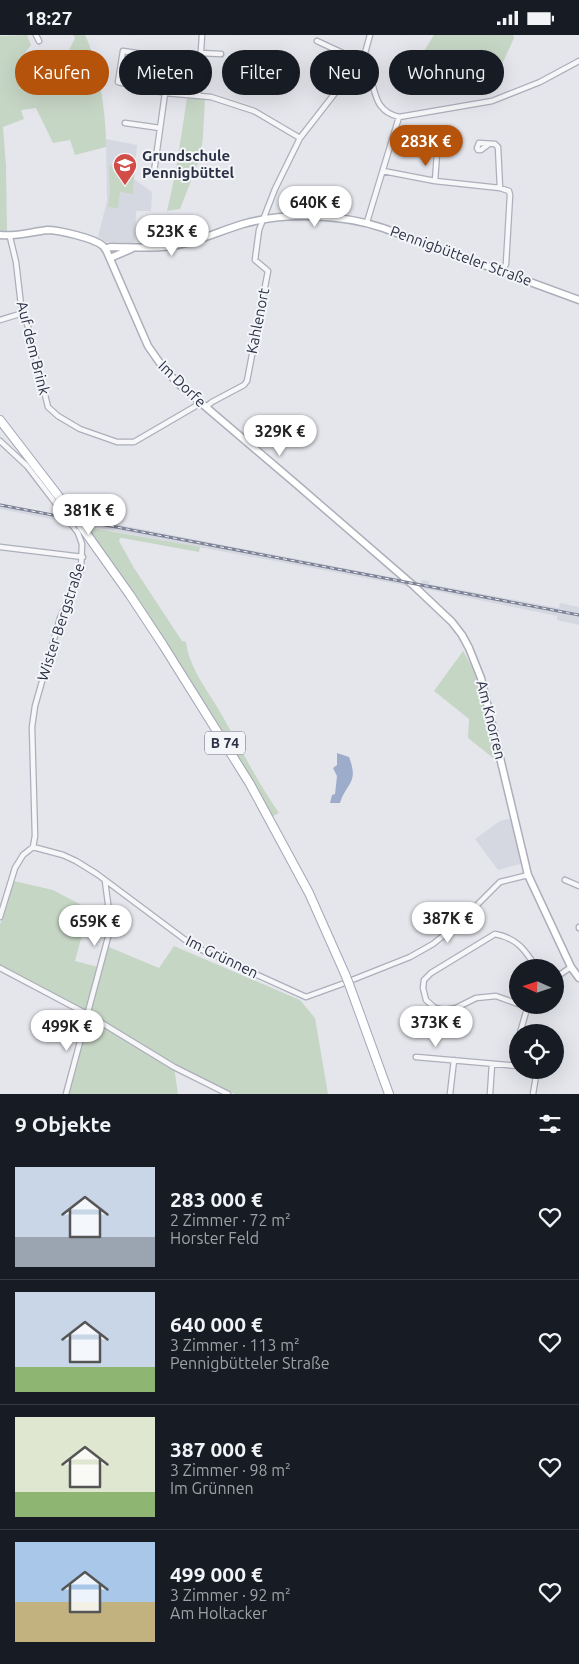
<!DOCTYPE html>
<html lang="de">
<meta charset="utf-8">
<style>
:root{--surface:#171b24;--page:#242831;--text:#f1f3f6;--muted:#9ea1a6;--line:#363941;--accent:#b45309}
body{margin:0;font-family:Ubuntu,sans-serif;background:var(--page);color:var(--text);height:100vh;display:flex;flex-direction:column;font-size:19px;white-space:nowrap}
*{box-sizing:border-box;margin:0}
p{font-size:16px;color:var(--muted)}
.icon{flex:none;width:28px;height:28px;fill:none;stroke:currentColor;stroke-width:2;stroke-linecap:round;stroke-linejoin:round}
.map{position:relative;height:1059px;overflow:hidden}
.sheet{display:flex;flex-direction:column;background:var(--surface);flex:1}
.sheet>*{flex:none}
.banner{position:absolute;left:15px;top:15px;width:550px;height:45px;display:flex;gap:10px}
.needle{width:32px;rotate:273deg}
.controls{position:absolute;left:509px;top:924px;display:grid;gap:10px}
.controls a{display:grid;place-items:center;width:55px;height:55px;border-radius:50%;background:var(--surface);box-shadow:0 5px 20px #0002;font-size:25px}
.price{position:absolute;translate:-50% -42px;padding:0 11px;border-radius:18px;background:#fff;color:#222;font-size:16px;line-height:32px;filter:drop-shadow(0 1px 2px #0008)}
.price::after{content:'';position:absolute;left:50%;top:30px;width:15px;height:11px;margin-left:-8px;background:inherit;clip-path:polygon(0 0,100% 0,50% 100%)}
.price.on{background:var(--accent);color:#fff}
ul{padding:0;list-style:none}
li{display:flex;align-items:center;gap:15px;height:125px;padding:0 15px}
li+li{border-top:1px solid var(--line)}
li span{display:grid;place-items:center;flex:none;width:140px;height:100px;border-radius:0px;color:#555}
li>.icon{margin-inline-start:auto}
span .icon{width:60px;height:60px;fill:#fffc;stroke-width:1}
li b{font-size:21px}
h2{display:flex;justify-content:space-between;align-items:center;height:60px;padding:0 15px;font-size:21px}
.pill{padding:0 18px;border-radius:22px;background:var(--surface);box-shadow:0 5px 20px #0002;font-size:18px;line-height:45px}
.pill.on{background:var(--accent);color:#fff}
.status{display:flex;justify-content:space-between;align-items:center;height:35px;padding:0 25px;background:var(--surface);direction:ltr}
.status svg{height:14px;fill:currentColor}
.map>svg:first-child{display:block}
.built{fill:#d6d8e1}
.green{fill:#c6d6c5}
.water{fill:#9eaccc}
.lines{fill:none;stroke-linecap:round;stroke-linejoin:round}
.street-casing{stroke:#acafba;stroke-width:7}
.secondary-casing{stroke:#acafba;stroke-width:9}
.primary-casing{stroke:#a3a7b8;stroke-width:10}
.street{stroke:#f7f7fa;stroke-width:4.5}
.secondary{stroke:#fff;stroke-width:6}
.primary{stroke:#fff;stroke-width:8}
.rail-casing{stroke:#7d8296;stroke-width:3}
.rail{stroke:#f4f5f9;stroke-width:1;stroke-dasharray:4;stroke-linecap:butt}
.street-bridge-casing{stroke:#acafba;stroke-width:7;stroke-linecap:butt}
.primary-bridge-casing{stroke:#a3a7b8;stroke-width:10;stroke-linecap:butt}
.street-bridge{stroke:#f7f7fa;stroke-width:4.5}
.primary-bridge{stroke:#fff;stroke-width:8}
.labels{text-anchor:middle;stroke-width:4;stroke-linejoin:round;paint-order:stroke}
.shield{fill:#f4f5f9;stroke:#676b7b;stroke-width:1}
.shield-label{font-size:14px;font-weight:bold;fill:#2b3045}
.poi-label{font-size:15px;font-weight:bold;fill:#2b3045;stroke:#f4f5f9;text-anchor:start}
.street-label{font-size:15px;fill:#2b3045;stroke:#f4f5f9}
</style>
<div class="status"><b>18:27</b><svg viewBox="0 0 49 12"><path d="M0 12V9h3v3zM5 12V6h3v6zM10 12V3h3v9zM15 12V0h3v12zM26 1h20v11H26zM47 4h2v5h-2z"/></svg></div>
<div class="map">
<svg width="579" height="1059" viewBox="0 0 579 1059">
<rect width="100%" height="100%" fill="#e4e6ec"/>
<path class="built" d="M106 104 137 110 134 144 152 157 151 176H136L135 208 106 207 98 202 107 166Z
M0 468 60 480 66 487 0 474Z
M79 482 421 548 422 545 429 546V549L559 573 560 568 579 572V590L557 585V581L430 555 86 491Z
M514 783 524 828 498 835 475 804 500 786Z"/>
<path class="green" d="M27 0 31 10 22 22 30 39 56 27 61 31 75 3 73 0H85C98 26 107 82 106 112L75 120 70 105 53 108 36 73 21 75 24 84 3 92 6 131 7 197 0 196V1Z
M434 0H513L514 3 499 36 430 46 419 24Z
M187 63H205L203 102 200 123 180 174 167 176 176 135Z
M135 128 133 159 120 157 118 173 108 172 110 157 109 131 115 130V134H125V129Z
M86 492 200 512 199 517 122 503H120L119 506 134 533 182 606 186 607C189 634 210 658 223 682 241 714 258 748 279 778L271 782Z
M463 616C484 649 489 689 497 726L468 703 469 684 434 656Z
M14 846 53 855 89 874 75 926 98 932 104 910 159 933 174 911 300 965 315 983 328 1059H235L174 1032 178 1059H68L87 979 0 930V890Z"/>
<path class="water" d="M337 718 349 722C359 748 347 747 340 768H330L332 760 335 759 337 741 333 733 337 730Z"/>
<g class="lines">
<g class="street-casing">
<path id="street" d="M36 0 39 6
M317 6 360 26C380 43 366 74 399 82L492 66 540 47 579 26
M200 18 221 19
M143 19 123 16 118 47 165 58 211 62 254 76 300 103
M198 61 202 0
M125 88 160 93
M489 109 481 115H478L477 113 479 108 495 109 498 112 500 153
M383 136 435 146 500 153 509 156 510 160 506 229 502 237
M154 137 165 58
M435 146 437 118
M367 187 399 82
M10 202 16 227 21 270 29 295 48 372 58 381 80 394 117 407H134L201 368
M0 285 23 278
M206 372 212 367 244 350 247 346 268 236 255 225 259 195 275 154 300 103 360 26 365 18 370 0
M0 406 27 431 63 478
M0 512 83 522
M33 812 63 820 76 826 97 839 184 904 200 914 306 962 342 949
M565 845 579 851
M0 882 15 833 23 820 33 812 35 801 32 692 35 671 60 583 81 535 82 509 78 498 72 490
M579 892V893
M0 933 87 979 174 1032 228 1059
M555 943 571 932
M352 945 410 922 433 909 459 888 500 847 528 840
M518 969 496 961 476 963 456 973 444 975 435 973 426 965 423 953 424 945 431 938 495 899C517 903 525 915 536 932
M520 998 528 970
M416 1022 518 1031
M516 1031 518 1019
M66 1059 111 891 105 846
M450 1059 454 1025
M490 1059 492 1029
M533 1059 537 1035"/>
</g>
<g class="secondary-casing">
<path id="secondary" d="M0 200C16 202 31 197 47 195 58 195 94 203 103 211 105 213 106 215 107 217L148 311 164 334 180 350 295 448 414 551 452 587 462 600 469 613 481 643 528 840 571 932 579 943
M105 214 110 212C130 212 150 214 171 211 196 208 219 196 243 189 285 177 342 179 383 193L579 265
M110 223 131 214"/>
</g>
<g class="primary-casing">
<path id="primary" d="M0 385 73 480
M81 491 130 560 163 610 250 749 309 858 345 939
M349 949 389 1059"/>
</g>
<use href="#street" class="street"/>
<use href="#secondary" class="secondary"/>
<use href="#primary" class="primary"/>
<g class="rail-casing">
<path id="rail" d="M0 470 579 580"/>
</g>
<use href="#rail" class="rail"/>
<g class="street-bridge-casing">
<path id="street-bridge" d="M63 478 72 490"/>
</g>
<g class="primary-bridge-casing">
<path id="primary-bridge" d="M73 480 81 491
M345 939 349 949"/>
</g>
<use href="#street-bridge" class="street-bridge"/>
<use href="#primary-bridge" class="primary-bridge"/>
</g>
<defs>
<g id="school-pin" transform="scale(1.25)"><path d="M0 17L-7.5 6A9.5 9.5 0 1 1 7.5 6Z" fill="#d24c48" stroke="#f4f5f9"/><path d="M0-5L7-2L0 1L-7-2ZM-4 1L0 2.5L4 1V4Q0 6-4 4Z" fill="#fff"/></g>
</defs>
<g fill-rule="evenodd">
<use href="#school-pin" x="125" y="130"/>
</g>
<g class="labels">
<rect class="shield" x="205" y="696.5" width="40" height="23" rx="4"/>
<g class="shield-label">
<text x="225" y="713">B 74</text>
</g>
<g class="poi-label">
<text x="142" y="126">Grundschule<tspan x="142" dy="17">Pennigbüttel</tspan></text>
</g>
<g class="street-label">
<text transform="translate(461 221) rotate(20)" y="5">Pennigbütteler Straße</text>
<text transform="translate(258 286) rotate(-79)" y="5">Kahlenort</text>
<text transform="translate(33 313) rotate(76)" y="5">Auf dem Brink</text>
<text transform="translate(182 349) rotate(44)" y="5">Im Dorfe</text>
<text transform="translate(61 587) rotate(-72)" y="5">Wister Bergstraße</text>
<text transform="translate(491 685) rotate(76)" y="5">Am Knorren</text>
<text transform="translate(222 922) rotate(26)" y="5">Im Grünnen</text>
</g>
</g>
</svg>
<div class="controls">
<a><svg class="needle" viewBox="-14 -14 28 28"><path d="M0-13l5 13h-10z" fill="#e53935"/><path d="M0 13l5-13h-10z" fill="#9ea1a6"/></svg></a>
<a><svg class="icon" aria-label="locate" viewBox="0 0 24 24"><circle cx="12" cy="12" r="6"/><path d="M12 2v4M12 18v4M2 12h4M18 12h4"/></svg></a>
</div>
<b class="price on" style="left:426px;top:132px">283K €</b>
<b class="price" style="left:315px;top:193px">640K €</b>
<b class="price" style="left:172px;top:222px">523K €</b>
<b class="price" style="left:280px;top:422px">329K €</b>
<b class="price" style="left:89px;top:501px">381K €</b>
<b class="price" style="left:448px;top:909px">387K €</b>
<b class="price" style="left:95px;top:912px">659K €</b>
<b class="price" style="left:436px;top:1013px">373K €</b>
<b class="price" style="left:67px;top:1017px">499K €</b>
<div class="banner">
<a class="pill on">Kaufen</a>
<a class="pill">Mieten</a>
<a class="pill">Filter</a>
<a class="pill">Neu</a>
<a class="pill">Wohnung</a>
</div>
</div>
<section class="sheet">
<h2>9 Objekte<svg class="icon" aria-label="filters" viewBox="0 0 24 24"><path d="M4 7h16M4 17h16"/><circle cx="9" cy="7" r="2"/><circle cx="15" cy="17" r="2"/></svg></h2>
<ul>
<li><span style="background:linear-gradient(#c9d6e8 70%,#9aa5b1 0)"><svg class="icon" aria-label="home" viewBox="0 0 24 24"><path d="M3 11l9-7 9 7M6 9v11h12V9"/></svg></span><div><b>283 000 €</b><p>2 Zimmer · 72 m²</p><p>Horster Feld</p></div><svg class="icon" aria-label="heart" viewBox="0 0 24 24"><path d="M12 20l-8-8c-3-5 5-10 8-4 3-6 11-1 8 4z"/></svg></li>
<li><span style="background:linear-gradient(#c9d6e8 75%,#8fb573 0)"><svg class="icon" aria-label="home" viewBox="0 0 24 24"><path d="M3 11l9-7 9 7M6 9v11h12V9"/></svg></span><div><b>640 000 €</b><p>3 Zimmer · 113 m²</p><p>Pennigbütteler Straße</p></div><svg class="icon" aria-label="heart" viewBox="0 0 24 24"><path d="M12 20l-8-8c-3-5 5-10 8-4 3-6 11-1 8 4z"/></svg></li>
<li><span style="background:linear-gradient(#dfe7d0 75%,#8fb573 0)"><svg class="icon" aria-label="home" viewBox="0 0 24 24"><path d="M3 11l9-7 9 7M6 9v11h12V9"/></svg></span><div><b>387 000 €</b><p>3 Zimmer · 98 m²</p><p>Im Grünnen</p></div><svg class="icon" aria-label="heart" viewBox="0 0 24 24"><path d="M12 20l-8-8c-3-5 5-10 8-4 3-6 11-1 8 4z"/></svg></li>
<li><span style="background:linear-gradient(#a9c7e8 60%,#c2b280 0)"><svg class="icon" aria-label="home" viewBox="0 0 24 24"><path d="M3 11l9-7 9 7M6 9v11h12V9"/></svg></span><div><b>499 000 €</b><p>3 Zimmer · 92 m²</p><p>Am Holtacker</p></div><svg class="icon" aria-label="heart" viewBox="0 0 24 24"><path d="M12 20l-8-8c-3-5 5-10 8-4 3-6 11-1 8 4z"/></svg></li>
</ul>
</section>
